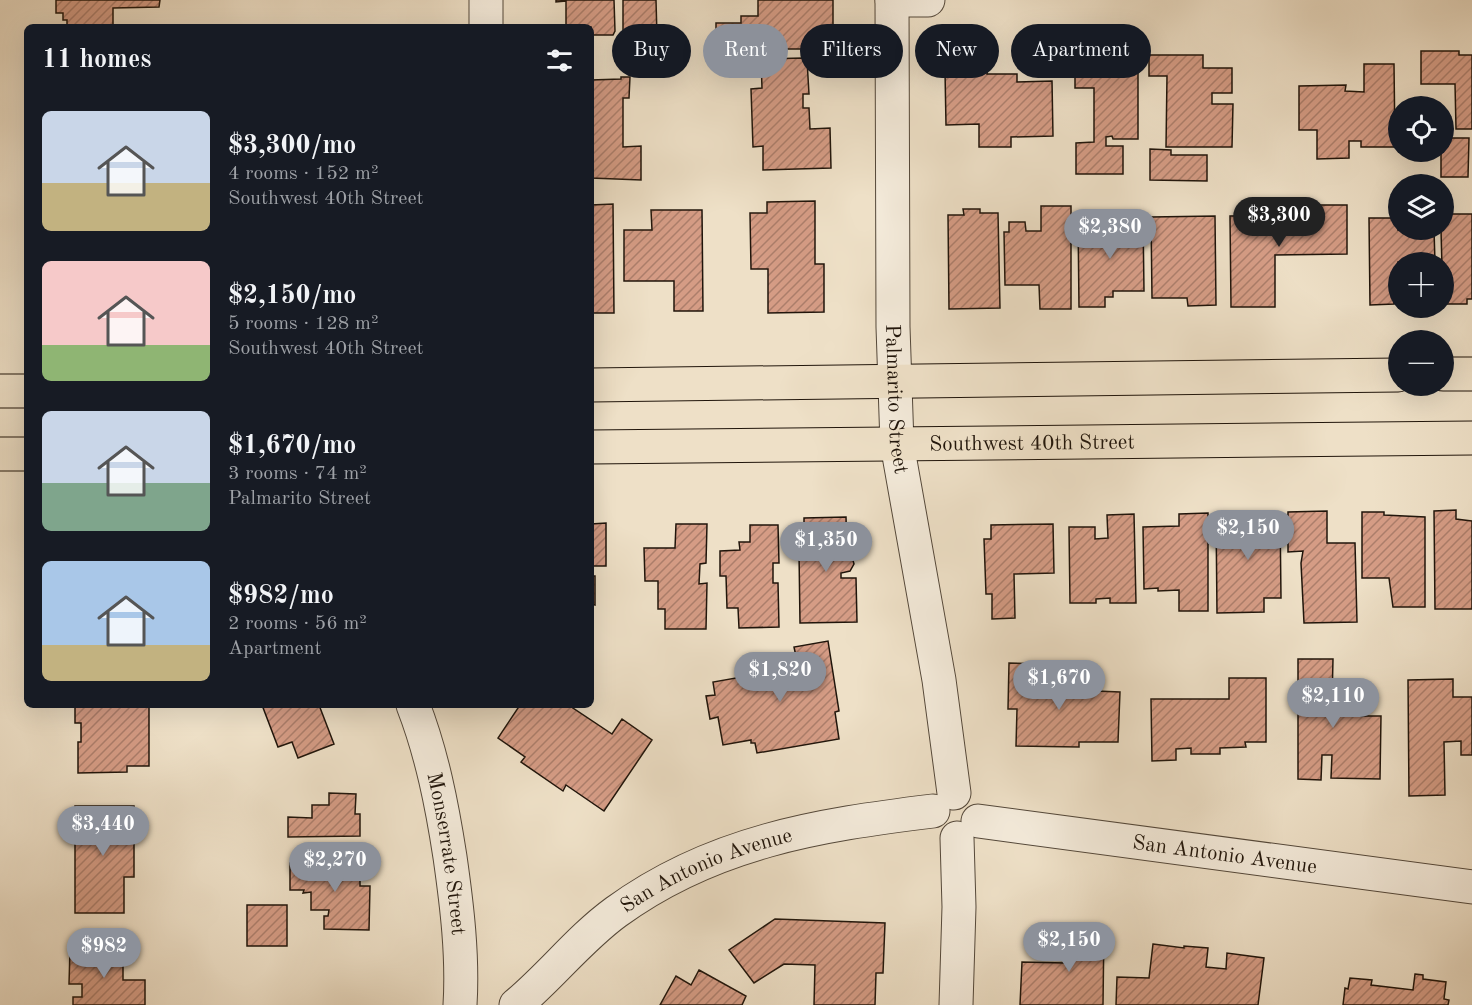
<!DOCTYPE html>
<meta charset="utf-8">
<style>
:root{--surface:#171b24;--page:#20242c;--text:#f1f3f6;--muted:#9ea1a6;--accent:#8c9099}
body{margin:0;font-family:"Old Standard TT",serif;background:var(--page);color:var(--text);height:100vh;display:flex;flex-direction:column;font-size:22px;white-space:nowrap}
*{box-sizing:border-box;margin:0}
p{font-size:20px;color:var(--muted)}
.icon{flex:none;width:33px;height:33px;fill:none;stroke:currentColor;stroke-width:2;stroke-linecap:round;stroke-linejoin:round}
.map{position:relative;flex:1;overflow:hidden}
.details{position:absolute;left:24px;top:24px;width:570px;height:684px;display:flex;flex-direction:column;background:var(--surface);border-radius:9px;box-shadow:0 6px 24px #0002}
.details>*{flex:none}
.top-card{position:absolute;left:612px;top:24px;width:570px;height:54px;display:flex;gap:12px}
.controls{position:absolute;left:1388px;top:96px;display:grid;gap:12px}
.controls a{display:grid;place-items:center;width:66px;height:66px;border-radius:50%;background:var(--surface);box-shadow:0 6px 24px #0002;font-size:30px}
.price{position:absolute;translate:-50% -51px;padding:0 14px;border-radius:21px;background:var(--accent);color:#fff;font-size:20px;line-height:39px;filter:drop-shadow(0 2px 3px #0008)}
.price::after{content:'';position:absolute;left:50%;top:36px;width:18px;height:14px;margin-left:-9px;background:inherit;clip-path:polygon(0 0,100% 0,50% 100%)}
.price.on{background:#222;color:#fff}
ul{padding:0;list-style:none}
li{display:flex;align-items:center;gap:18px;height:150px;padding:0 18px}
li span{display:grid;place-items:center;flex:none;width:168px;height:120px;border-radius:9px;color:#555}
li>.icon{margin-inline-start:auto}
span .icon{width:72px;height:72px;fill:#fffc;stroke-width:1}
li b{font-size:26px}
h2{display:flex;justify-content:space-between;align-items:center;height:72px;padding:0 18px;font-size:26px}
.chip{padding:0 21px;border-radius:27px;background:var(--surface);box-shadow:0 6px 24px #0002;font-size:21px;line-height:54px}
.chip.on{background:var(--accent);color:#fff}
.map>svg:first-child{display:block}
.building{fill:url(#building-hatch);stroke:#20150b;stroke-width:1.5}
.lines{fill:none;stroke-linecap:round;stroke-linejoin:round}
.street-casing{stroke:#54483a;stroke-width:35}
.primary-casing{stroke:#20150b;stroke-width:35}
.street{stroke:#f4ebdb;stroke-width:33}
.primary{stroke:#eee0c7;stroke-width:33}
.labels{text-anchor:middle;stroke-width:6;stroke-linejoin:round;paint-order:stroke}
.street-label{font-size:21px;fill:#20150b;stroke:#f4ebdb}
</style>
<div class="map">
<svg width="1472" height="1005" viewBox="0 0 1472 1005">
<defs>
<pattern id="building-hatch" width="6" height="6" patternUnits="userSpaceOnUse" patternTransform="scale(1.5)"><rect width="6" height="6" fill="#d59c85"/><path d="M-1 1l2-2M0 6l6-6M5 7l2-2" fill="none" stroke="#ac7e6b"/></pattern>
</defs>
<rect width="100%" height="100%" fill="#eee0c7"/>
<filter id="stains"><feTurbulence type="fractalNoise" baseFrequency=".00333" numOctaves="4"/><feColorMatrix values="0 0 0 0 .2 0 0 0 0 .09 0 0 0 0 .02 0 0 0 .5 -.17"/></filter>
<radialGradient id="worn" r=".72"><stop offset=".6" stop-color="#630" stop-opacity="0"/><stop offset="1" stop-color="#630" stop-opacity=".3"/></radialGradient>
<path class="building" d="M56 0H160L159 7 113 8V27H67V20H63V13H56Z
M556 0H614L615 31 613 35H591V27H566V1L556 2Z
M623 0H656L657 37H623Z
M758 0H833V45L802 44V49H780V45H745V49H716V23H741V16H758Z
M1421 51H1459V55H1472V129H1456L1455 84H1421Z
M1149 55H1203V68H1232V93H1212V104H1233L1232 147H1166L1167 76H1149Z
M1075 56H1123V67H1138V139H1113L1112 136 1106 137V146H1123V174H1076V143L1094 142V88H1075Z
M803 58 807 60 809 94H803V108H809L810 129 830 128 831 168 763 170V146L753 147 751 89 762 88 761 59Z
M1364 64H1394L1395 147H1361V141H1349V158L1317 159V130H1299V86L1346 85 1345 91 1364 92Z
M987 69V74H1017V82L1052 81 1053 136 1011 137V147H979V124L946 125 945 71Z
M621 77H630L629 98H623V147L641 146V180L591 178V80L621 79Z
M1443 138H1469L1468 177H1441V152H1443Z
M1150 149 1171 150V155H1207V181L1150 180Z
M815 201V264H824V312L768 313V269H751L750 213H767V202Z
M613 204 614 313H591V205Z
M1307 205H1347V254L1275 255V307H1231L1230 216 1307 215Z
M1041 206H1071V309H1040L1039 285H1005L1004 232H1009V222H1025L1026 231H1041Z
M963 209H980V213H998L1000 308 949 309 948 215H964Z
M651 210H702L703 311H674V281H624V230H652Z
M1391 210H1398V230H1434L1435 262H1398V284H1394V304L1370 305 1369 218H1392Z
M1443 214H1472V299H1467V304H1443L1441 230H1443Z
M1215 216 1216 305 1188 306 1187 298H1152L1151 217Z
M1115 217H1143L1144 291H1113V297H1105V307H1079L1078 218H1102V235H1115Z
M1456 510V519L1472 521V609H1435L1434 511Z
M1327 511V543H1355L1357 622 1304 623 1301 563 1303 551 1288 552V512Z
M1280 512 1281 598H1264V612L1217 613 1216 513Z
M1362 512H1384V515L1425 517V607H1393L1389 578H1362Z
M1208 513V611H1179V590L1158 591V588L1144 589 1143 527 1179 526V514Z
M1134 514 1136 603H1110V598L1096 599V603H1070L1069 527H1095V539L1108 538 1107 515Z
M846 517 847 552 852 557 854 564 850 571 841 573V578H856L857 622 800 623 799 552H804V518Z
M606 523V566H591V524Z
M676 524H707L706 563 700 564 699 584 707 583 706 629H665V609H658V581H645L644 548H675Z
M1053 524 1054 573 1014 574 1015 618 992 619V594H986L984 539H991V525Z
M750 525H778L779 563H773V583H778L779 627 739 628 738 608H727L726 576H720V551L740 550 739 542H750Z
M591 576H595V605L591 604Z
M828 641 839 711 835 712 839 739 757 753 755 743H751V740L723 745 718 717 710 719 706 696 715 695 713 682 742 677 741 671 797 661 794 647Z
M1298 659H1333L1332 702H1345V716H1381L1380 779 1331 778 1332 755H1322L1321 780 1298 779Z
M1009 663 1048 664 1047 689 1120 692 1118 742H1079V747L1016 746 1017 709H1008Z
M1229 678H1266V742H1245L1246 747 1220 748V754H1191V748L1176 749V760L1152 761 1151 699H1229Z
M1453 679V697H1472V755H1461V741L1444 742 1445 795 1409 796 1408 680Z
M75 705H149V766H127V772L78 773V742H81V723H75Z
M262 705H319L334 744 298 758 292 742 278 747Z
M520 705H575L573 708 612 734 622 719 652 740 604 811 566 785 563 791 521 762 525 757 498 738Z
M329 793 356 794 355 814H360V836L288 837V817L312 818V805H329Z
M75 806H134V877H124V913H75Z
M360 862V886H370L369 930 324 929V916H328L329 910H311V892L303 893 304 890H290V863Z
M247 905H287V946H247Z
M775 919 885 923 883 973H876L875 1005H814L815 965 784 964 754 983 729 950Z
M1068 926H1104L1103 1005H1020L1022 962 1066 963Z
M1153 944 1184 948V946L1208 948 1206 967 1226 969 1227 953 1264 958 1258 1005H1116L1117 977 1149 978Z
M70 950H123V980H145V1005H73V997H82V984H69Z
M699 970 746 996 742 1005H660L676 976 691 985Z
M1415 974 1423 975V979L1446 982 1444 999 1449 1000 1448 1005H1343L1345 988 1348 989 1350 978 1372 980 1371 985 1413 990Z"/>
<g class="lines">
<g class="street-casing">
<g id="street">
<path d="M486 0V27"/>
<path id="s1" d="M892 0 893 327 897 444 939 680 954 793"/>
<path d="M892 0H928"/>
<path id="s2" d="M413 705C432 754 442 805 450 857 457 906 463 956 460 1005"/>
<path id="s3" d="M978 821 1472 887"/>
<path id="s4" d="M516 1005C551 976 579 939 616 912 712 842 818 825 933 811"/>
<path d="M956 1005 959 907 957 838"/>
</g>
</g>
<g class="primary-casing">
<g id="primary">
<path d="M1443 374H1472"/>
<path d="M591 385 1398 375"/>
<path d="M0 391H27"/>
<path id="s5" d="M591 447 1472 438"/>
<path d="M0 454H27"/>
</g>
</g>
<use href="#street" class="street"/>
<use href="#primary" class="primary"/>
</g>
<g class="labels">
<g class="street-label">
<text dy="7" stroke="none"><textPath href="#s1" startOffset="399">Palmarito Street</textPath></text>
<text dy="7" stroke="none"><textPath href="#s5" startOffset="441">Southwest 40th Street</textPath></text>
<text dy="7" stroke="none"><textPath href="#s2" startOffset="153">Monserrate Street</textPath></text>
<text dy="7" stroke="none"><textPath href="#s3" startOffset="249">San Antonio Avenue</textPath></text>
<text dy="7" stroke="none"><textPath href="#s4" startOffset="237">San Antonio Avenue</textPath></text>
</g>
</g>
<rect width="100%" height="100%" filter="url(#stains)"/>
<rect width="100%" height="100%" fill="url(#worn)"/>
</svg>
<div class="controls">
<a><svg class="icon" aria-label="locate" viewBox="0 0 24 24"><circle cx="12" cy="12" r="6"/><path d="M12 2v4M12 18v4M2 12h4M18 12h4"/></svg></a>
<a><svg class="icon" aria-label="layers" viewBox="0 0 24 24"><path d="M12 4l9 5-9 5-9-5zM3 14l9 5 9-5"/></svg></a>
<a>+</a>
<a>−</a>
</div>
<b class="price on" style="left:1279px;top:248px">$3,300</b>
<b class="price" style="left:1110px;top:260px">$2,380</b>
<b class="price" style="left:1248px;top:561px">$2,150</b>
<b class="price" style="left:826px;top:573px">$1,350</b>
<b class="price" style="left:780px;top:703px">$1,820</b>
<b class="price" style="left:1059px;top:711px">$1,670</b>
<b class="price" style="left:1333px;top:729px">$2,110</b>
<b class="price" style="left:103px;top:857px">$3,440</b>
<b class="price" style="left:335px;top:893px">$2,270</b>
<b class="price" style="left:1069px;top:973px">$2,150</b>
<b class="price" style="left:104px;top:979px">$982</b>
<div class="top-card">
<a class="chip">Buy</a>
<a class="chip on">Rent</a>
<a class="chip">Filters</a>
<a class="chip">New</a>
<a class="chip">Apartment</a>
</div>
<section class="details">
<h2>11 homes<svg class="icon" aria-label="filters" viewBox="0 0 24 24"><path d="M4 7h16M4 17h16"/><circle cx="9" cy="7" r="2"/><circle cx="15" cy="17" r="2"/></svg></h2>
<ul>
<li><span style="background:linear-gradient(#c9d6e8 60%,#c2b280 0)"><svg class="icon" aria-label="home" viewBox="0 0 24 24"><path d="M3 11l9-7 9 7M6 9v11h12V9"/></svg></span><div><b>$3,300/mo</b><p>4 rooms · 152 m²</p><p>Southwest 40th Street</p></div></li>
<li><span style="background:linear-gradient(#f6c9c9 70%,#8fb573 0)"><svg class="icon" aria-label="home" viewBox="0 0 24 24"><path d="M3 11l9-7 9 7M6 9v11h12V9"/></svg></span><div><b>$2,150/mo</b><p>5 rooms · 128 m²</p><p>Southwest 40th Street</p></div></li>
<li><span style="background:linear-gradient(#c9d6e8 60%,#7fa58c 0)"><svg class="icon" aria-label="home" viewBox="0 0 24 24"><path d="M3 11l9-7 9 7M6 9v11h12V9"/></svg></span><div><b>$1,670/mo</b><p>3 rooms · 74 m²</p><p>Palmarito Street</p></div></li>
<li><span style="background:linear-gradient(#a9c7e8 70%,#c2b280 0)"><svg class="icon" aria-label="home" viewBox="0 0 24 24"><path d="M3 11l9-7 9 7M6 9v11h12V9"/></svg></span><div><b>$982/mo</b><p>2 rooms · 56 m²</p><p>Apartment</p></div></li>
</ul>
</section>
</div>
